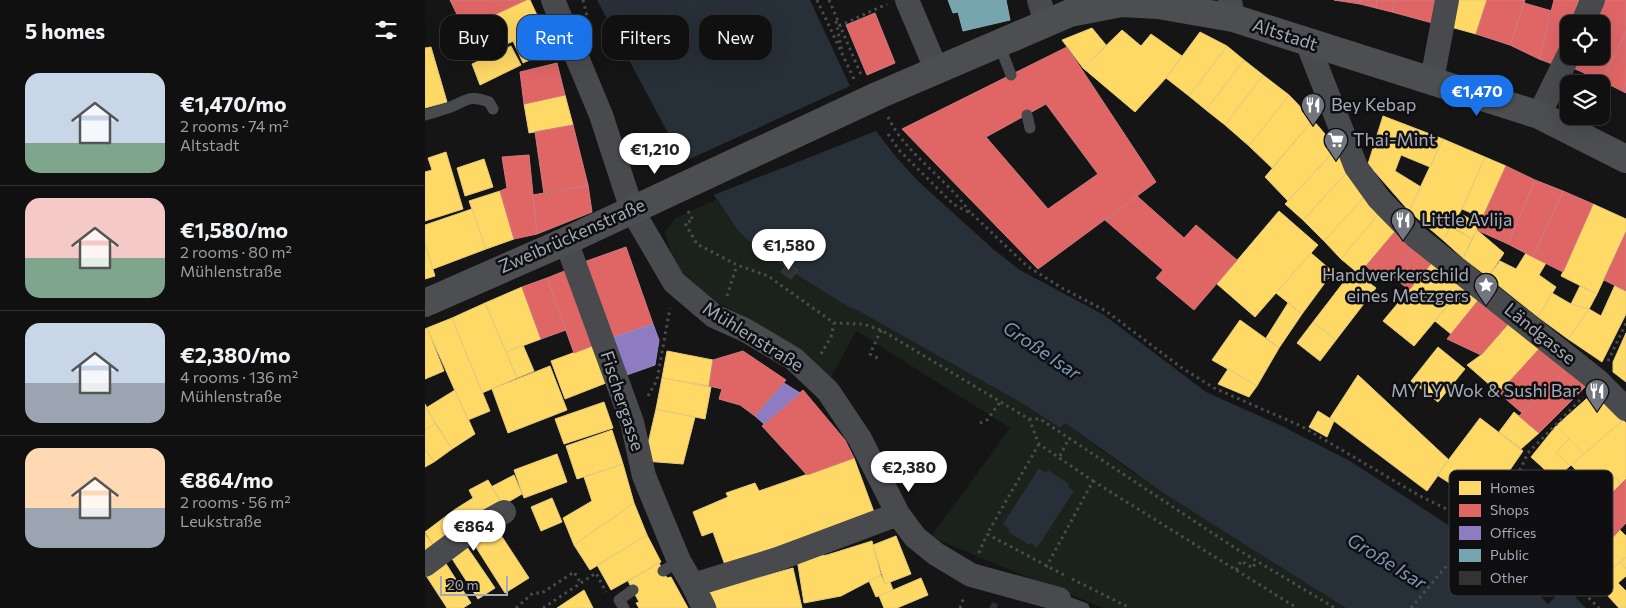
<!DOCTYPE html>
<meta charset="utf-8">
<style>
:root{--surface:#101010;--page:#191919;--text:#f1f3f6;--muted:#9c9d9f;--line:#303030;--accent:#1a73e8}
body{margin:0;font-family:Commissioner,sans-serif;background:var(--page);color:var(--text);height:100vh;display:flex;flex-direction:column;font-size:19px;white-space:nowrap}
*{box-sizing:border-box;margin:0}
p{font-size:16px;color:var(--muted)}
.icon{flex:none;width:28px;height:28px;fill:none;stroke:currentColor;stroke-width:2;stroke-linecap:round;stroke-linejoin:round}
.map{position:relative;flex:1;overflow:hidden}
.drawer{display:flex;flex-direction:column;background:var(--surface);width:425px}
.drawer>*{flex:none}
.guide{position:absolute;left:15px;top:15px;width:475px;height:45px;display:flex;gap:10px}
.tools{position:absolute;left:1135px;top:15px;display:grid;gap:10px}
.tools a{display:grid;place-items:center;width:50px;height:50px;border-radius:10px;background:var(--surface);box-shadow:0 5px 20px #0002,0 0 0 1px var(--line);font-size:25px}
.scale{position:absolute;left:15px;bottom:12px;width:68px;box-sizing:border-box;padding-left:5px;border:2px solid #a4aab7;border-top:0;font-size:14px;line-height:18px;white-space:nowrap;color:#a4aab7;-webkit-text-stroke:4px #0f0f11;paint-order:stroke}
.price{position:absolute;translate:-50% -42px;padding:0 11px;border-radius:18px;background:#fff;color:#222;font-size:16px;line-height:32px;filter:drop-shadow(0 1px 2px #0008)}
.price::after{content:'';position:absolute;left:50%;top:30px;width:15px;height:11px;margin-left:-8px;background:inherit;clip-path:polygon(0 0,100% 0,50% 100%)}
.price.active{background:var(--accent);color:#fff}
ul{padding:0;list-style:none}
li{display:flex;align-items:center;gap:15px;height:125px;padding:0 25px}
li+li{border-top:1px solid var(--line)}
li span{display:grid;place-items:center;flex:none;width:140px;height:100px;border-radius:15px;color:#555}
li>.icon{margin-inline-start:auto}
span .icon{width:60px;height:60px;fill:#fffc;stroke-width:1}
li b{font-size:21px}
h2{display:flex;justify-content:space-between;align-items:center;height:60px;padding:0 25px;font-size:21px}
.chip{padding:0 18px;border-radius:15px;background:var(--surface);box-shadow:0 5px 20px #0002,0 0 0 1px var(--line);font-size:18px;line-height:45px}
.chip.active{background:var(--accent);color:#fff}
main{display:flex;flex:1;min-height:0}
.map>svg:first-child{display:block}
.green{fill:#1b221c}
.water{fill:#272f38}
.pier{fill:#151515}
.homes{fill:#ffd966;stroke:#e4cb7e}
.shops{fill:#e06666;stroke:#ce7a7e;fill-rule:evenodd}
.offices{fill:#8e7cc3;stroke:#958abf}
.public{fill:#76a5af;stroke:#84a6b1}
.lines{fill:none;stroke-linecap:round;stroke-linejoin:round}
.stream{stroke:#272f38;stroke-width:7}
.building{fill:#333334;stroke:#3d3e41}
.path{stroke:#4a4c4f;stroke-width:3;stroke-dasharray:2.5 4;stroke-linecap:butt}
.lane{stroke:#484a4e;stroke-width:11}
.street{stroke:#484a4e;stroke-width:24}
.secondary{stroke:#4c4e52;stroke-width:28}
.labels{text-anchor:middle;stroke-width:5;stroke-linejoin:round;paint-order:stroke}
.street-label{font-size:18px;fill:#a4aab7;stroke:#0f0f11}
.poi-label{font-size:18px;fill:#a4aab7;stroke:#0f0f11;text-anchor:start}
.water-label{font-size:19px;font-style:italic;fill:#7897b6;stroke:#0f0f11}
.key{fill:#0f0f11;stroke:#3c3e43;stroke-width:1}
.key-label{font-size:14px;fill:#a4aab7}
</style>
<main>
<section class="drawer">
<h2>5 homes<svg class="icon" aria-label="filters" viewBox="0 0 24 24"><path d="M4 7h16M4 17h16"/><circle cx="9" cy="7" r="2"/><circle cx="15" cy="17" r="2"/></svg></h2>
<ul>
<li><span style="background:linear-gradient(#c9d6e8 70%,#7fa58c 0)"><svg class="icon" aria-label="home" viewBox="0 0 24 24"><path d="M3 11l9-7 9 7M6 9v11h12V9"/></svg></span><div><b>€1,470/mo</b><p>2 rooms · 74 m²</p><p>Altstadt</p></div></li>
<li><span style="background:linear-gradient(#f6c9c9 60%,#7fa58c 0)"><svg class="icon" aria-label="home" viewBox="0 0 24 24"><path d="M3 11l9-7 9 7M6 9v11h12V9"/></svg></span><div><b>€1,580/mo</b><p>2 rooms · 80 m²</p><p>Mühlenstraße</p></div></li>
<li><span style="background:linear-gradient(#c9d6e8 60%,#9aa5b1 0)"><svg class="icon" aria-label="home" viewBox="0 0 24 24"><path d="M3 11l9-7 9 7M6 9v11h12V9"/></svg></span><div><b>€2,380/mo</b><p>4 rooms · 136 m²</p><p>Mühlenstraße</p></div></li>
<li><span style="background:linear-gradient(#ffd9b3 60%,#9aa5b1 0)"><svg class="icon" aria-label="home" viewBox="0 0 24 24"><path d="M3 11l9-7 9 7M6 9v11h12V9"/></svg></span><div><b>€864/mo</b><p>2 rooms · 56 m²</p><p>Leukstraße</p></div></li>
</ul>
</section>
<div class="map">
<svg width="1201" height="608" viewBox="0 0 1201 608">
<rect width="100%" height="100%" fill="#151515"/>
<path class="green" d="M292 199 314 232 336 252 420 305 434 311 600 405 635 428 639 422 698 466 921 608H678L506 537 585 428 431 331 401 386 342 330 285 298 249 264 240 233 249 219Z"/>
<path class="water" d="M172 0H385L425 86 451 131 471 157 494 182 568 249 595 270 679 315 781 392 855 425 925 461 1028 528 1068 548 1076 537 1122 568 1161 608H921L740 494 640 423 635 428 600 405 434 311 420 305 336 252 314 232 292 199 259 163Z
M614 468 621 473 623 470 644 484 643 487 649 491 612 548 606 543 604 545 583 532 584 529 578 524Z"/>
<path class="pier" d="M425 86 451 131 286 196 258 162Z
M1114 569 1135 592 1123 604 1101 581Z"/>
<path class="homes" d="M101 0H105L118 28 75 47 62 18Z
M1028 0H1062L1051 34 1022 26Z
M117 28 126 50 98 63 88 41Z
M667 28 681 45 658 68 637 40Z
M697 30 716 46 726 34 757 56 741 78 710 112 658 68Z
M775 32 802 46 764 96 741 78Z
M86 46 96 65 55 85 47 64Z
M802 46 819 60 781 110 764 96Z
M6 47 22 102 0 108V48Z
M819 60 838 75 800 125 781 110Z
M838 75 864 95 824 146 800 125Z
M140 95 148 125 104 133 99 104Z
M864 95 888 120 847 168 824 146Z
M958 116 1018 139 1005 167 976 155 970 171 996 187 984 211 943 164Z
M888 120 912 148 863 201 840 177Z
M1018 139 1060 157 1037 209 1018 240 984 211Z
M912 148 926 168 878 220 860 204Z
M21 152 38 209 0 221V172L7 170 3 158Z
M1060 157 1081 166 1058 218 1037 209Z
M59 159 68 187 40 196 32 168Z
M926 168 944 192 899 241 878 220Z
M75 191 89 239 61 249 44 201Z
M944 192 955 212 916 259 899 241Z
M1168 204 1201 219V232L1172 294 1136 276Z
M47 209 61 249 8 269 0 244V225Z
M854 211 893 245 830 317 792 284Z
M955 212 973 228 934 274 916 259Z
M1038 215 1055 225 1047 239 1031 229Z
M1026 227 1047 239 1038 258 1018 240Z
M1052 230 1079 253 1063 277 1038 258Z
M0 244 10 276 0 279Z
M886 253 908 272 877 314 851 293Z
M1101 253 1121 263 1114 275 1131 287 1113 317 1063 277 1075 261 1091 269Z
M1010 259 1040 285 989 346 958 321Z
M928 270 951 288 911 340 888 322Z
M1040 285 1056 297 1026 334 1010 321Z
M1190 285 1201 291V314L1177 362 1143 339 1164 309 1176 316Z
M1155 286 1172 294 1164 309 1146 304Z
M97 287 116 339 81 352 60 303Z
M1127 293 1146 304 1164 309 1143 339 1113 317Z
M60 303 92 378 57 393 27 318Z
M863 303 877 314 854 348 841 338Z
M27 318 65 411 43 420 2 328Z
M815 320 854 348 832 386 787 360Z
M888 322 911 340 895 361 872 343Z
M1084 323 1116 347 1074 393 1042 365 1056 355Z
M2 328 19 371 0 379V329Z
M1201 333V382L1188 372V362Z
M98 345 109 371 92 378 81 352Z
M167 346 181 383 140 399 126 361Z
M1013 347 1040 369 1013 402 986 381Z
M242 351 288 360 284 386 237 378Z
M125 366 142 410 83 433 67 389Z
M803 369 832 386 824 397 793 384Z
M933 375 1024 460 1002 491 905 418Z
M237 378 286 387 280 419 231 409Z
M30 390 50 434 27 449 1 408Z
M1169 392 1198 420 1159 454 1131 426Z
M179 402 188 428 139 444 130 419Z
M0 404 10 423 0 430Z
M231 409 270 417 258 464 219 461Z
M893 411 909 421 902 437 884 427Z
M1089 412 1114 433 1096 449 1074 432Z
M1055 418 1098 451 1060 506 1012 475Z
M1198 420 1201 423V479L1196 484 1185 472 1168 488 1146 465Z
M10 423 27 449 9 462 0 449V430Z
M1131 426 1144 439 1131 453 1145 466 1130 479 1106 457Z
M187 430 198 464 152 479 141 446Z
M1144 439 1159 454 1145 466 1131 453Z
M0 449 9 462 0 467Z
M132 454 142 482 99 498 89 470Z
M429 458 449 512 300 565 288 532 277 536 268 512 303 497 301 493 330 483 334 491Z
M198 464 209 503 149 545 138 518 167 501 159 477Z
M1185 472 1196 484 1185 495 1182 491 1165 506 1157 499Z
M89 475 97 494 78 505 66 487Z
M63 480 78 505 41 526 29 510 48 498 44 490Z
M127 498 137 522 116 531 106 507Z
M209 503 222 535 165 570 149 545Z
M29 510 41 526 11 549 0 532Z
M70 526 104 578 80 593 47 541Z
M1195 530 1201 536V557L1171 583 1158 569Z
M0 534 11 549 0 557Z
M222 535 236 562 186 590 172 565Z
M471 536 486 574 460 584 448 545Z
M447 541 456 575 416 596 379 603 372 559 402 555Z
M40 544 70 588 53 599 24 554Z
M1201 557V567L1200 568 1195 562Z
M18 559 46 603 38 608H22L0 574Z
M1195 562 1201 569V576L1193 583 1201 591V608H1194L1171 583Z
M234 563 242 578 246 577 263 608H214L211 603 214 602 203 581Z
M368 568 377 608H292L284 591Z
M456 575 460 584 465 582 468 590 451 597 444 581Z
M496 578 503 595 472 608H459L454 596Z
M159 590 168 608H132Z"/>
<path class="shops" d="M25 0H101L39 29Z
M909 0H935V4Z
M935 0H952L951 8 935 4Z
M952 0H970L967 12 951 8Z
M970 0H1008L1018 4 1011 24 967 12Z
M1062 0H1100L1085 45 1051 34Z
M1129 0H1154L1130 65 1114 59Z
M1179 0H1201V31L1177 81 1148 68 1154 56H1176V24H1169Z
M1099 3 1127 11 1114 59 1085 45Z
M450 13 470 63 442 75 421 25Z
M1201 31V82L1197 91 1177 81Z
M642 47 731 182 613 269 477 129ZM621 104 673 174 623 209 561 137Z
M132 63 140 95 99 104 95 72Z
M1201 82V93L1197 91Z
M148 125 163 185 119 194 110 132Z
M104 155 112 234 89 239 75 191 82 188 77 157Z
M1081 166 1110 180 1083 244 1052 230Z
M1110 180 1138 191 1108 257 1083 244Z
M163 185 167 212 112 234 108 195Z
M1138 191 1168 204 1138 272 1108 257Z
M712 196 759 238 771 225 812 260 769 310 731 278 738 270 680 220Z
M973 228 992 243 959 282 941 266Z
M1201 232V291L1179 280Z
M992 243 1010 259 984 290 965 274Z
M201 247 228 324 186 338 159 262Z
M142 270 167 346 149 353 122 278Z
M122 278 141 330 116 339 97 287Z
M1056 297 1084 323 1056 355 1022 339Z
M1116 347 1143 369 1097 413 1074 393Z
M318 351 361 380 330 416 315 405 294 399 297 389 284 386 288 360Z
M1143 369 1162 385 1114 433 1094 416Z
M378 390 420 440 429 458 382 475 337 426Z
M1201 479V523L1158 569 1128 536 1146 509 1151 506 1169 523 1189 503 1184 496Z"/>
<path class="offices" d="M228 324 234 340 230 365 199 376 186 338Z
M359 383 375 393 339 424 330 416Z"/>
<path class="public" d="M523 0H581L585 20 538 31 533 12 528 13Z"/>
<g class="lines">
<path class="stream" d="M568 608 569 606"/>
</g>
<path class="building" d="M363 263 373 270 366 279 356 272Z"/>
<g class="lines">
<path class="path" d="M158 0 162 16
M392 0 429 79
M404 0 437 77
M411 21 417 52
M414 26 462 4
M463 117C480 154 523 179 546 214
M463 134 474 150 528 204 547 214 602 266 637 288 681 311 757 368 789 388 876 426 995 496 1054 525 1082 528 1113 548 1174 608
M263 211 268 220 260 223 272 244 312 265 343 276 409 323 438 324 456 330 604 419 614 444 668 481 619 571
M302 296 312 265
M456 330 445 354 456 360
M396 354 406 337 409 323
M1183 361 1201 323
M223 396 232 380 245 308
M604 419H615L810 548 910 608
M555 423 562 420 576 401
M614 444 562 534 639 575
M635 456 644 438
M668 481 872 608
M1164 518 1186 499
M554 553 562 534
M1094 553 1102 540
M811 570 816 561 828 568 831 561
M1117 573 1127 562
M647 579 705 608
M1133 589 1145 579
M91 608 108 593H117L149 572 156 584
M118 608 171 573 181 592
M535 608 539 597
M986 608 1067 512 1094 472 1103 453 1158 397"/>
<path class="lane" d="M574 44 586 75
M0 115C8 113 16 110 23 108 42 101 43 94 64 102L68 109
M602 115 605 128
M238 571 254 561
M634 599 659 608
M199 608 194 600 208 590"/>
<path class="street" d="M128 0 176 115 207 210 249 282 289 316 320 330 369 359 403 391 435 439 473 514 490 537 511 554 546 575 634 599
M482 0 512 71
M614 0 621 23
M805 0 808 18
M1157 24 1168 0
M882 42 931 167 954 199 990 236 1173 381 1201 409
M1007 80 1022 0
M1114 115 1144 54
M141 241 207 422 219 476 254 561 268 585 353 559 473 514
M0 565 48 529 79 512
M268 585 279 608"/>
<path class="secondary" d="M0 303 141 241 454 95 645 13 696 3 733 5 808 18 1114 115 1201 159"/>
</g>
<defs>
<g id="restaurant-pin" transform="scale(1.25)"><path d="M0 17L-7.5 6A9.5 9.5 0 1 1 7.5 6Z" fill="#72767e" stroke="#0f0f11"/><path d="M-5-6h1v4h1v-4h1v4h1v-4h1v5L-1.5 .5V6h-2V.5L-5-1ZM5-6V6H3V1.5H1.5Q1.5-4 5-6Z" fill="#fff"/></g>
<g id="supermarket-pin" transform="scale(1.25)"><path d="M0 17L-7.5 6A9.5 9.5 0 1 1 7.5 6Z" fill="#72767e" stroke="#0f0f11"/><path d="M-6-5.5h2.5l.6 2H6L4.5 2H-2.5L-4.4-4H-6ZM-1.5 3.2a1.3 1.3 0 1 0 .1 0ZM3 3.2a1.3 1.3 0 1 0 .1 0Z" fill="#fff"/></g>
<g id="sight-pin" transform="scale(1.25)"><path d="M0 17L-7.5 6A9.5 9.5 0 1 1 7.5 6Z" fill="#72767e" stroke="#0f0f11"/><path d="M0-6L1.8-2.2L6-1.7L2.9 1.2L3.7 5.4L0 3.3L-3.7 5.4L-2.9 1.2L-6-1.7L-1.8-2.2Z" fill="#fff"/></g>
</defs>
<g fill-rule="evenodd">
<use href="#restaurant-pin" x="888" y="105"/>
<use href="#supermarket-pin" x="911" y="140"/>
<use href="#restaurant-pin" x="978" y="220"/>
<use href="#sight-pin" x="1061" y="285"/>
<use href="#restaurant-pin" x="1172" y="391"/>
</g>
<g class="labels">
<g class="street-label">
<text transform="translate(860 35) rotate(18)" y="6">Altstadt</text>
<text transform="translate(147 236) rotate(-24)" y="6">Zweibrückenstraße</text>
<text transform="translate(1115 334) rotate(39)" y="6">Ländgasse</text>
<text transform="translate(328 337) rotate(32)" y="6">Mühlenstraße</text>
<text transform="translate(197 401) rotate(72)" y="6">Fischergasse</text>
</g>
<g class="poi-label">
<text x="906" y="111">Bey Kebap</text>
<text x="928" y="146">Thai-Mint</text>
<text x="996" y="226">Little Avlija</text>
<text x="1044" y="281" text-anchor="end">Handwerkerschild<tspan x="1044" dy="21">eines Metzgers</tspan></text>
<text x="1154" y="397" text-anchor="end">MY LY Wok &amp; Sushi Bar</text>
</g>
<g class="water-label">
<text transform="translate(617 350) rotate(34)" y="7">Große Isar</text>
<text transform="translate(962 561) rotate(32)" y="7">Große Isar</text>
</g>
</g>
<rect x="1024" y="470" width="164" height="126" rx="8" class="key"/>
<rect x="1034" y="481" width="22" height="14" fill="#ffd966"/>
<rect x="1034" y="504" width="22" height="13" fill="#e06666"/>
<rect x="1034" y="526" width="22" height="14" fill="#8e7cc3"/>
<rect x="1034" y="549" width="22" height="13" fill="#76a5af"/>
<rect x="1034" y="571" width="22" height="14" fill="#333334"/>
<g class="key-label">
<text x="1065" y="493">Homes</text>
<text x="1065" y="515">Shops</text>
<text x="1065" y="538">Offices</text>
<text x="1065" y="560">Public</text>
<text x="1065" y="583">Other</text>
</g>
</svg>
<div class="tools">
<a><svg class="icon" aria-label="locate" viewBox="0 0 24 24"><circle cx="12" cy="12" r="6"/><path d="M12 2v4M12 18v4M2 12h4M18 12h4"/></svg></a>
<a><svg class="icon" aria-label="layers" viewBox="0 0 24 24"><path d="M12 4l9 5-9 5-9-5zM3 14l9 5 9-5"/></svg></a>
</div>
<div class="scale">20 m</div>
<b class="price active" style="left:1052px;top:117px">€1,470</b>
<b class="price" style="left:230px;top:175px">€1,210</b>
<b class="price" style="left:364px;top:271px">€1,580</b>
<b class="price" style="left:484px;top:493px">€2,380</b>
<b class="price" style="left:49px;top:552px">€864</b>
<div class="guide">
<a class="chip">Buy</a>
<a class="chip active">Rent</a>
<a class="chip">Filters</a>
<a class="chip">New</a>
</div>
</div>
</main>
